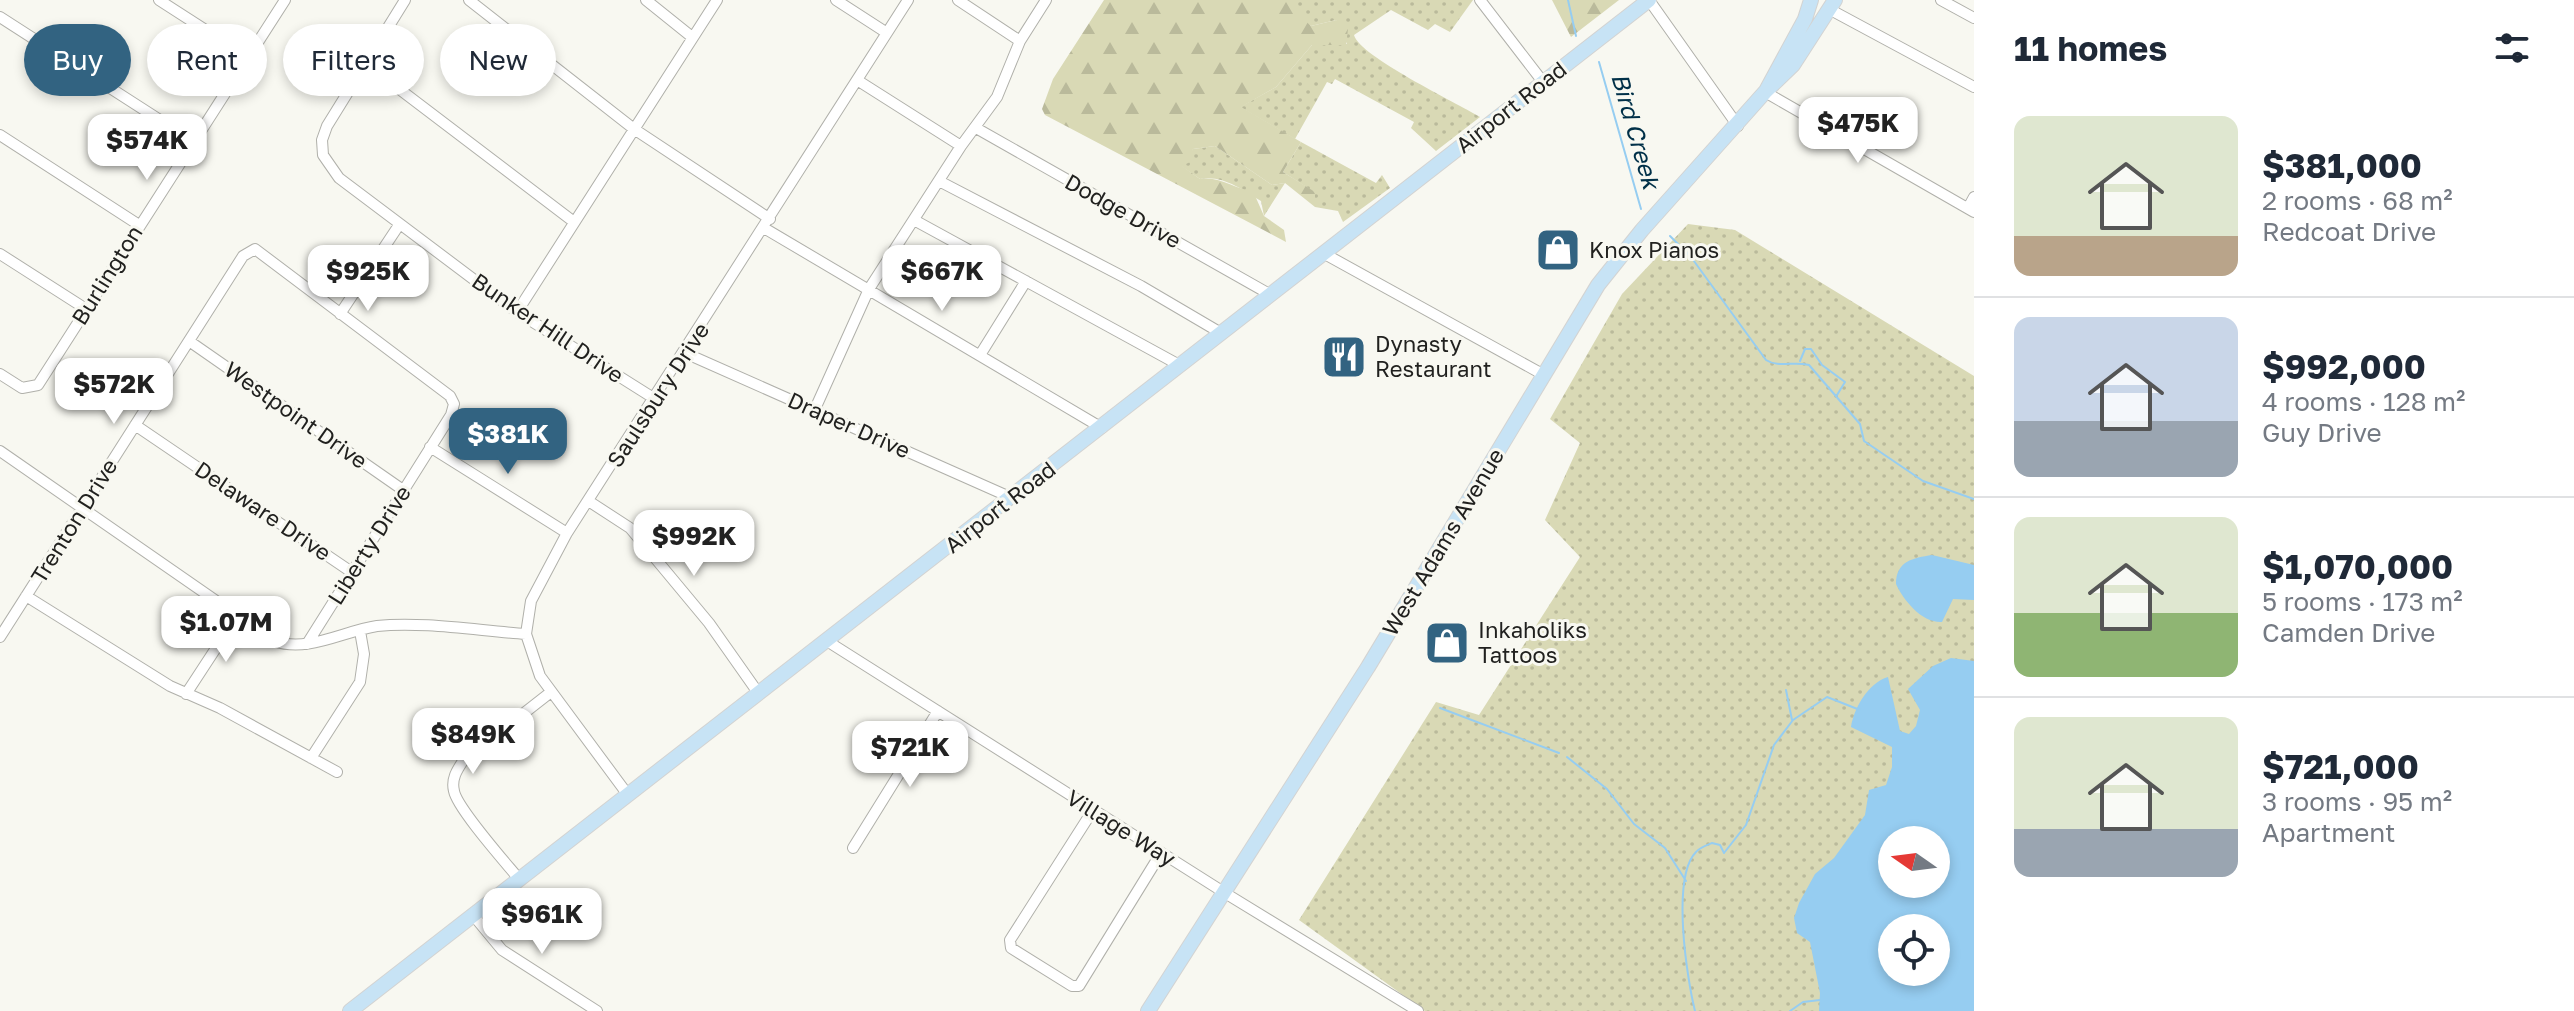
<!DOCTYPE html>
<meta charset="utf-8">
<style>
:root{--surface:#fff;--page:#f2f2f3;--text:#1f2937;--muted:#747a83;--line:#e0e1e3;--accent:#326381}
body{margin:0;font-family:"Golos Text",sans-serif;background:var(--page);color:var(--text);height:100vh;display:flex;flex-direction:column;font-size:30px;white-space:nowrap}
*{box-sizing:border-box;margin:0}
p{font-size:26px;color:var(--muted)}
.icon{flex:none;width:44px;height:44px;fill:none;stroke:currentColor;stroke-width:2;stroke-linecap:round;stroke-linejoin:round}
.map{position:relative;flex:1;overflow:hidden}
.details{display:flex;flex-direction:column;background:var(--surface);width:600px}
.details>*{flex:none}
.guide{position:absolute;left:24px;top:24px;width:760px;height:72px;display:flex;gap:16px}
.needle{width:52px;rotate:284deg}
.buttons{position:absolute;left:1878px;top:826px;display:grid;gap:16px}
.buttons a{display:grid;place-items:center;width:72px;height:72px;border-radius:50%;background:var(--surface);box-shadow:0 4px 12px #0003;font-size:40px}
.price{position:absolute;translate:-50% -68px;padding:0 18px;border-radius:16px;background:#fff;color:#222;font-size:26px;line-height:52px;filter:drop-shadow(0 2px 4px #0008)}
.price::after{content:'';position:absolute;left:50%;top:48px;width:24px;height:18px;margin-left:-12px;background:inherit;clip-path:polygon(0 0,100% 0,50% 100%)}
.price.selected{background:var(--accent);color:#fff}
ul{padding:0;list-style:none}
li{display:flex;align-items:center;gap:24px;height:200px;padding:0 40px}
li+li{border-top:2px solid var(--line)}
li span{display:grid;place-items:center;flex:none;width:224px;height:160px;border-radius:16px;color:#555}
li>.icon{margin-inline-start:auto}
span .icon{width:96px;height:96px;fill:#fffc;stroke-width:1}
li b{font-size:34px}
h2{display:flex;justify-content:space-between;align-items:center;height:96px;padding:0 40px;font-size:34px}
.chip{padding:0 28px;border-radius:36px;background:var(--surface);box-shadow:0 4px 12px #0003;font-size:28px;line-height:72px}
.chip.selected{background:var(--accent);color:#fff}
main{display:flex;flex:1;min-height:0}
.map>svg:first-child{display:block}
.grass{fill:url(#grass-dots);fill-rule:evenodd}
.forest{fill:url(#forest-firs)}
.water{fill:#96cdf1;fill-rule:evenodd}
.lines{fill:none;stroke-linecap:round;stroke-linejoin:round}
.stream{stroke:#96cdf1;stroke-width:2}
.minor-casing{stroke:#b0b0aa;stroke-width:12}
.major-casing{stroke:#d3d3d2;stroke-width:16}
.minor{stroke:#fff;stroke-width:10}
.major{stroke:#c7e3f5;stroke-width:14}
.labels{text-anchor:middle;stroke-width:6;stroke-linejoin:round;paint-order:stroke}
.street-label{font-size:22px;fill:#21211f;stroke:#f8f8f1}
.poi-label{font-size:22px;fill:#21211f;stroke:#f8f8f1;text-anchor:start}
.water-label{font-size:24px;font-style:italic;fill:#013048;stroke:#f8f8f1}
</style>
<main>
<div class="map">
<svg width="1974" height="1011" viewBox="0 0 1974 1011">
<defs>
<pattern id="grass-dots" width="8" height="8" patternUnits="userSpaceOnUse" patternTransform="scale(2)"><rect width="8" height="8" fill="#d9d9b5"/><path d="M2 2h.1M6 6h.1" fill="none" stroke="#baba9b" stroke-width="1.8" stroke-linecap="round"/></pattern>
<pattern id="forest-firs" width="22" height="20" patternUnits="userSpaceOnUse" patternTransform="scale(2)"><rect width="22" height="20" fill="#d9d9b5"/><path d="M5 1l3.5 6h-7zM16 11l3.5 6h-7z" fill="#baba9b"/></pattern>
</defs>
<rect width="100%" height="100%" fill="#f8f8f1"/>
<path class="grass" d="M1263 0H1473L1450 32 1435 24 1428 30 1391 10 1354 35C1359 56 1457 103 1480 117L1436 151 1411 128 1414 122 1335 79 1332 84 1327 82 1295 139 1240 107 1276 87 1312 45 1347 44 1336 20 1311 26Z
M1301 142 1376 183 1382 175 1390 188 1343 222 1338 211 1315 207 1314 192 1283 172Z
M1215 146 1272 185 1285 183 1264 216 1261 201C1241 189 1223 175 1200 179L1181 166 1193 149Z
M1688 224 1735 230 1974 376V1011H1425L1299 920 1436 702 1479 715 1580 557 1545 520 1580 443 1550 419 1622 294ZM1892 840H1936V884H1892ZM1892 928H1936V972H1892Z"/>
<path class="forest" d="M1104 0H1287L1288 5 1311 26 1336 20 1348 29 1346 45H1312L1276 87 1241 107 1301 142 1283 172 1315 192V207L1285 183 1272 185 1215 146 1193 149 1190 162 1182 166 1200 179C1221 176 1233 189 1253 191L1264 216 1284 230 1286 242 1045 115 1042 109 1053 79Z
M1552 0H1619L1571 37Z"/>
<path class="water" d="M1932 555 1974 565V600L1953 599 1942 622C1922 623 1904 601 1896 584 1896 561 1913 558 1932 555Z
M1951 658 1974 661V1011H1819L1820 993 1810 942 1797 933 1794 918 1799 903 1815 874 1834 858 1865 815 1869 790 1886 785 1892 767V747L1851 727C1854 708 1868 683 1888 677L1900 731 1909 734 1916 726 1920 710 1908 689 1933 666ZM1892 840H1936V884H1892ZM1892 928H1936V972H1892Z"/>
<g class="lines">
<path class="stream" d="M1568 0 1576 36
M1599 62 1641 209
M1670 236 1691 257 1766 360C1778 368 1794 361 1809 365L1860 424 1864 441 1923 481 1974 499
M1800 361 1805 349H1811L1822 365 1845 382 1837 395
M1786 690 1792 720
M1440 708 1559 753
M1567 757 1607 789 1634 824 1665 848 1686 881
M1695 1011C1687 979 1671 877 1696 852 1699 848 1707 845 1712 843L1720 845 1724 853 1746 825 1774 745 1793 720 1827 697 1860 710
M1790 1011 1803 1002 1820 1000"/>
<g class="minor-casing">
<path id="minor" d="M159 0 249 58
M405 0 327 126 322 140 323 155 339 178 517 312 655 399
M469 0 634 129 770 219
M646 0 692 37
M836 0 887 33
M958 0 1020 41
M1480 0 1543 82
M1649 0 1738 126
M1941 0 1974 18
M1829 9 1974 87
M0 17 194 142
M365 63 574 222
M857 80 961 146
M1765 92 1974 212
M976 128 1271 295
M0 135 139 225
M939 181 1141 286 1221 333
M1968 208 1974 197
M914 220 1181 366
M764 228 1102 428
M1323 253 1544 375
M0 254 86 309
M517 312 717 0
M340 314 399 225
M189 341 403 490
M685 353 1012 498
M980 355 1026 281
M0 374 22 388 38 385 285 0
M815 409 869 289 961 146 997 97 1020 41 1046 0
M135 425 350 571
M430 447 567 533
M0 451 274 641C308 653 343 631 377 626 422 621 480 631 526 634
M590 502 630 528 709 623 759 694
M26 596 170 686 220 708 337 772
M0 637 243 256 255 249 450 396 454 404 451 415 307 644
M827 641 1225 893 1418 1011
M186 694 237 616
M311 758 360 682 364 654 360 631
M628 795 540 676 526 634 531 601 567 533 908 0
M1093 810 1010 940 1011 948 1072 986H1079L1161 853
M853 848 938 711
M519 879C505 862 457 808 454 791 451 779 457 770 463 761L551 692
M473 915 502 950 597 1011"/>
</g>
<g class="major-casing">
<path id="major" d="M1767 89 1805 19 1811 0
M350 1011 1649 0
M1148 1011 1368 667 1598 285 1642 230 1765 92 1793 65 1835 0"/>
</g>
<use href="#minor" class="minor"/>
<use href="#major" class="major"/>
</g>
<defs>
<g id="shop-square" transform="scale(2.3)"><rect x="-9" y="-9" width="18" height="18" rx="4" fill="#326381" stroke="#f8f8f1"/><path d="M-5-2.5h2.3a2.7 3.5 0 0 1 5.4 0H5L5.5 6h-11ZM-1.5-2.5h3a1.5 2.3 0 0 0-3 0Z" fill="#fff"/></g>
<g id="restaurant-square" transform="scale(2.3)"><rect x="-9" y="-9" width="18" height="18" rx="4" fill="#326381" stroke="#f8f8f1"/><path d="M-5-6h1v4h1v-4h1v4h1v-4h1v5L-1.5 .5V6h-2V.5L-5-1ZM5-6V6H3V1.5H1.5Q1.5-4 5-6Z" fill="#fff"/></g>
</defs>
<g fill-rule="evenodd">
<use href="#shop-square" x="1558" y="250"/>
<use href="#restaurant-square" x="1344" y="357"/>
<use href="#shop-square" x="1447" y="643"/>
</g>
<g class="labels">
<g class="street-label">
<text transform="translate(1511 107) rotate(-38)" y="8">Airport Road</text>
<text transform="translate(1123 211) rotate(29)" y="8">Dodge Drive</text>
<text transform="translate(107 275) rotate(-58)" y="8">Burlington</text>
<text transform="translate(548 328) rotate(34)" y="8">Bunker Hill Drive</text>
<text transform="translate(658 395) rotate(-57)" y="8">Saulsbury Drive</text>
<text transform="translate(296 415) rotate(35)" y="8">Westpoint Drive</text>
<text transform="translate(849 425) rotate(24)" y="8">Draper Drive</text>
<text transform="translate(1000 507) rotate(-38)" y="8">Airport Road</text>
<text transform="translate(263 511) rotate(34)" y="8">Delaware Drive</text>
<text transform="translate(74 521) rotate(-58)" y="8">Trenton Drive</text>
<text transform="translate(1443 542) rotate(-59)" y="8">West Adams Avenue</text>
<text transform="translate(369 545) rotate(-58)" y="8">Liberty Drive</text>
<text transform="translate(1121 828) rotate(32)" y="8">Village Way</text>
</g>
<g class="poi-label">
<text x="1589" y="258">Knox Pianos</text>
<text x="1375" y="352">Dynasty<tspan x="1375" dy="25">Restaurant</tspan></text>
<text x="1478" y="638">Inkaholiks<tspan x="1478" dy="25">Tattoos</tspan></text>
</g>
<g class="water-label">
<text transform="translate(1635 131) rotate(74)" y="8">Bird Creek</text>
</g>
</g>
</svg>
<div class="buttons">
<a><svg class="needle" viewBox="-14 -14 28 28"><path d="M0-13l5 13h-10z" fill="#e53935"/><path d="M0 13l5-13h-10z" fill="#747a83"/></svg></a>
<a><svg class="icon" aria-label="locate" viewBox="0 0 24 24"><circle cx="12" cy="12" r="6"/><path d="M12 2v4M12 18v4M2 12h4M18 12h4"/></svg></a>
</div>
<b class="price" style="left:1858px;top:165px">$475K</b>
<b class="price" style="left:147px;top:182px">$574K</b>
<b class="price" style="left:368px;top:313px">$925K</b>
<b class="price" style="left:942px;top:313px">$667K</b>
<b class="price" style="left:114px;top:426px">$572K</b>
<b class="price selected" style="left:508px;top:476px">$381K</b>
<b class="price" style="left:694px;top:578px">$992K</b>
<b class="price" style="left:226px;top:664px">$1.07M</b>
<b class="price" style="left:473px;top:776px">$849K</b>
<b class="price" style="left:910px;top:789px">$721K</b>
<b class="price" style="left:542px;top:956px">$961K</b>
<div class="guide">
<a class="chip selected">Buy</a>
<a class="chip">Rent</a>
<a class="chip">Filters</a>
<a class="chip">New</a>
</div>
</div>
<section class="details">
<h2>11 homes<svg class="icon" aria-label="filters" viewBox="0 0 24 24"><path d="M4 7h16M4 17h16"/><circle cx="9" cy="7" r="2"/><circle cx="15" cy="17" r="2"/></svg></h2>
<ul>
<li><span style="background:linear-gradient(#dfe7d0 75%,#b9a48a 0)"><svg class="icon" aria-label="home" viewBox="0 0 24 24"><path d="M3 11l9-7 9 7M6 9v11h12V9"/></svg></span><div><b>$381,000</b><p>2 rooms · 68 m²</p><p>Redcoat Drive</p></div></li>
<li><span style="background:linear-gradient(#c9d6e8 65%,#9aa5b1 0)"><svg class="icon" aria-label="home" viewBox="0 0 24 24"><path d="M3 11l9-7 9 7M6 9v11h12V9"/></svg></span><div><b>$992,000</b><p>4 rooms · 128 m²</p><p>Guy Drive</p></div></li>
<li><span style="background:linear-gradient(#dfe7d0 60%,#8fb573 0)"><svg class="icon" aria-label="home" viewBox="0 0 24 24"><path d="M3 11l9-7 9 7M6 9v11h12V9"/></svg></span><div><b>$1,070,000</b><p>5 rooms · 173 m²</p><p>Camden Drive</p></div></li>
<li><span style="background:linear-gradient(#dfe7d0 70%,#9aa5b1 0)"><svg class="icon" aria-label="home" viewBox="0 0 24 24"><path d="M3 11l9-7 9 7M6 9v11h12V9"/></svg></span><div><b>$721,000</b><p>3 rooms · 95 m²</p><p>Apartment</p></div></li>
</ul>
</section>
</main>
